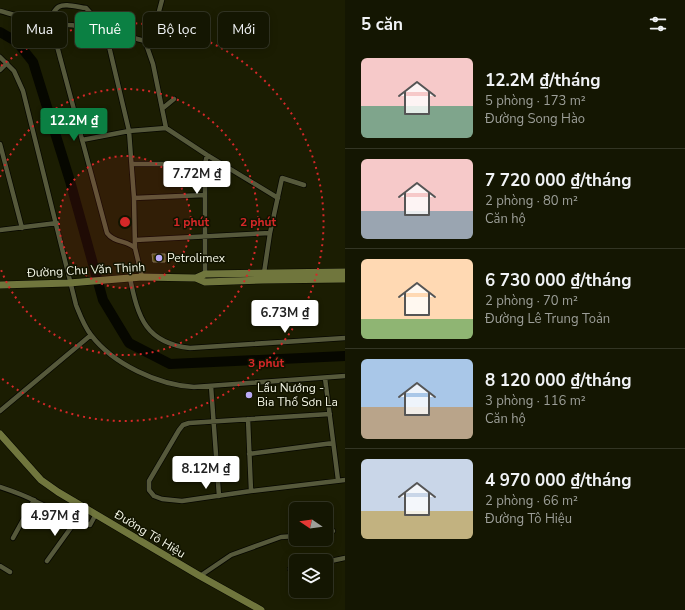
<!DOCTYPE html>
<html lang="vi">
<meta charset="utf-8">
<style>
:root{--surface:#141602;--page:#1d1f0c;--text:#f1f3f6;--muted:#9d9f99;--line:#333524;--accent:#0b8043}
body{margin:0;font-family:"Nunito Sans",sans-serif;background:var(--page);color:var(--text);height:100vh;display:flex;flex-direction:column;font-size:15px;white-space:nowrap}
*{box-sizing:border-box;margin:0}
p{font-size:13px;color:var(--muted)}
.icon{flex:none;width:22px;height:22px;fill:none;stroke:currentColor;stroke-width:2;stroke-linecap:round;stroke-linejoin:round}
.map{position:relative;flex:1;overflow:hidden}
.details{display:flex;flex-direction:column;background:var(--surface);width:340px}
.details>*{flex:none}
.top-card{position:absolute;left:12px;top:12px;width:273px;height:36px;display:flex;gap:8px}
.needle{width:26px;rotate:283deg}
.fabs{position:absolute;left:289px;top:502px;display:grid;gap:8px}
.fabs a{display:grid;place-items:center;width:44px;height:44px;border-radius:6px;background:var(--surface);box-shadow:0 2px 10px #0003,0 0 0 1px var(--line);font-size:20px}
.price{position:absolute;translate:-50% -34px;padding:0 9px;border-radius:4px;background:#fff;color:#222;font-size:13px;line-height:26px;filter:drop-shadow(0 1px 2px #0008)}
.price::after{content:'';position:absolute;left:50%;top:24px;width:12px;height:9px;margin-left:-6px;background:inherit;clip-path:polygon(0 0,100% 0,50% 100%)}
.price.selected{background:var(--accent);color:#fff}
ul{padding:0;list-style:none}
li{display:flex;align-items:center;gap:12px;height:100px;padding:0 16px}
li+li{border-top:1px solid var(--line)}
li span{display:grid;place-items:center;flex:none;width:112px;height:80px;border-radius:6px;color:#555}
li>.icon{margin-inline-start:auto}
span .icon{width:48px;height:48px;fill:#fffc;stroke-width:1}
li b{font-size:17px}
h2{display:flex;justify-content:space-between;align-items:center;height:48px;padding:0 16px;font-size:17px}
.tag{padding:0 14px;border-radius:6px;background:var(--surface);box-shadow:0 2px 10px #0003,0 0 0 1px var(--line);font-size:14px;line-height:36px}
.tag.selected{background:var(--accent);color:#fff}
main{display:flex;flex:1;min-height:0}
.map>svg:first-child{display:block}
.lines{fill:none;stroke-linecap:round;stroke-linejoin:round}
.river{stroke:#060700;stroke-width:10}
.building{fill:#4a4f0a;stroke:#777b5c}
.street-casing{stroke:#060700;stroke-width:6}
.primary-casing{stroke:#060700;stroke-width:8}
.street{stroke:#56593b;stroke-width:4.5}
.primary{stroke:#70763d;stroke-width:7}
.ring{fill:none;stroke:#d62828;stroke-width:2;stroke-dasharray:2 4}
.poi-dot{fill:#baaaf6;stroke:#121400;stroke-width:1.5}
.labels{text-anchor:middle;stroke-width:3;stroke-linejoin:round;paint-order:stroke}
.poi-label{font-size:12px;fill:#f4f6e5;stroke:#121400;text-anchor:start}
.street-label{font-size:12px;fill:#f4f6e5;stroke:#121400}
.centre{fill:#d62828;stroke:#121400;stroke-width:2}
.ring-label{font-size:12px;text-anchor:middle;font-weight:bold;fill:#d62828;stroke:#121400;stroke-width:3;stroke-linejoin:round;paint-order:stroke}
</style>
<main>
<div class="map">
<svg width="345" height="610" viewBox="0 0 345 610">
<rect width="100%" height="100%" fill="#1b1d02"/>
<g class="lines">
<path class="river" d="M0 32 17 42 33 62 70 181 103 300 129 343 170 364 345 356"/>
</g>
<path class="building" d="M152 254H165V262H153Z"/>
<g class="lines">
<g class="street-casing">
<path id="street" d="M162 0 158 15 145 41 153 64 166 128 207 155 278 198
M0 11C10 14 41 21 48 28 56 36 58 51 61 61L107 233C114 243 127 240 135 248L142 277
M48 28C55 0 61 4 86 8L107 31
M52 35C64 22 66 24 83 27
M0 57 14 71 23 91 76 305C80 315 84 326 91 335 113 364 158 385 194 387L345 376
M0 70 7 63
M163 108 174 99
M82 140 129 131 166 128
M0 144 22 228
M132 164H205
M134 198 205 195
M0 230 57 223
M135 240 270 233 282 178 304 185
M135 248 134 198 129 131 108 42 107 31 145 41
M264 273 270 233
M205 274V164L207 155
M130 278C138 318 146 343 190 348L345 338
M325 378 338 480
M211 386 219 496
M0 411 91 335
M330 414 189 423 183 425 179 430 149 481V490L154 496 162 499 182 501 251 491 345 480
M248 419 251 491
M249 454 333 443
M0 487C12 491 24 495 35 501 55 511 67 520 90 525L96 514
M326 532 333 531
M13 538 34 500
M47 561 75 522
M326 562 345 558
M0 566 10 572
M290 569 296 567
M200 576 231 555 281 537 296 536"/>
</g>
<g class="primary-casing">
<path id="primary" d="M196 278 205 274 345 272
M0 285 69 283 142 277 196 278 205 282 263 280 345 279
M0 434 41 480 58 492 200 576 261 610"/>
</g>
<use href="#street" class="street"/>
<use href="#primary" class="primary"/>
</g>
<circle cx="125" cy="222" r="66" fill="#d62828" fill-opacity=".12"/>
<g class="ring">
<circle cx="125" cy="222" r="66"/>
<path d="M0 177A133 133 0 1 1 0 267"/>
<path d="M1 66A199 199 0 1 1 1 378"/>
</g>
<g class="poi-dot">
<circle cx="159" cy="258" r="4"/>
<circle cx="249" cy="395" r="4"/>
</g>
<g class="labels">
<g class="poi-label">
<text x="167" y="262">Petrolimex</text>
<text x="257" y="392">Lẩu Nướng -<tspan x="257" dy="14">Bia Thổ Sơn La</tspan></text>
</g>
<g class="street-label">
<text transform="translate(86 270) rotate(-3)" y="4">Đường Chu Văn Thịnh</text>
<text transform="translate(150 534) rotate(31)" y="4">Đường Tô Hiệu</text>
</g>
</g>
<circle cx="125" cy="222" r="6" class="centre"/>
<g class="ring-label">
<text x="191" y="226">1 phút</text>
<text x="258" y="226">2 phút</text>
<text x="266" y="367">3 phút</text>
</g>
</svg>
<div class="fabs">
<a><svg class="needle" viewBox="-14 -14 28 28"><path d="M0-13l5 13h-10z" fill="#e53935"/><path d="M0 13l5-13h-10z" fill="#9d9f99"/></svg></a>
<a><svg class="icon" aria-label="layers" viewBox="0 0 24 24"><path d="M12 4l9 5-9 5-9-5zM3 14l9 5 9-5"/></svg></a>
</div>
<b class="price selected" style="left:74px;top:142px">12.2M ₫</b>
<b class="price" style="left:197px;top:195px">7.72M ₫</b>
<b class="price" style="left:285px;top:334px">6.73M ₫</b>
<b class="price" style="left:206px;top:490px">8.12M ₫</b>
<b class="price" style="left:55px;top:537px">4.97M ₫</b>
<div class="top-card">
<a class="tag">Mua</a>
<a class="tag selected">Thuê</a>
<a class="tag">Bộ lọc</a>
<a class="tag">Mới</a>
</div>
</div>
<section class="details">
<h2>5 căn<svg class="icon" aria-label="filters" viewBox="0 0 24 24"><path d="M4 7h16M4 17h16"/><circle cx="9" cy="7" r="2"/><circle cx="15" cy="17" r="2"/></svg></h2>
<ul>
<li><span style="background:linear-gradient(#f6c9c9 60%,#7fa58c 0)"><svg class="icon" aria-label="home" viewBox="0 0 24 24"><path d="M3 11l9-7 9 7M6 9v11h12V9"/></svg></span><div><b>12.2M ₫/tháng</b><p>5 phòng · 173 m²</p><p>Đường Song Hào</p></div></li>
<li><span style="background:linear-gradient(#f6c9c9 65%,#9aa5b1 0)"><svg class="icon" aria-label="home" viewBox="0 0 24 24"><path d="M3 11l9-7 9 7M6 9v11h12V9"/></svg></span><div><b>7 720 000 ₫/tháng</b><p>2 phòng · 80 m²</p><p>Căn hộ</p></div></li>
<li><span style="background:linear-gradient(#ffd9b3 75%,#8fb573 0)"><svg class="icon" aria-label="home" viewBox="0 0 24 24"><path d="M3 11l9-7 9 7M6 9v11h12V9"/></svg></span><div><b>6 730 000 ₫/tháng</b><p>2 phòng · 70 m²</p><p>Đường Lê Trung Toản</p></div></li>
<li><span style="background:linear-gradient(#a9c7e8 60%,#b9a48a 0)"><svg class="icon" aria-label="home" viewBox="0 0 24 24"><path d="M3 11l9-7 9 7M6 9v11h12V9"/></svg></span><div><b>8 120 000 ₫/tháng</b><p>3 phòng · 116 m²</p><p>Căn hộ</p></div></li>
<li><span style="background:linear-gradient(#c9d6e8 65%,#c2b280 0)"><svg class="icon" aria-label="home" viewBox="0 0 24 24"><path d="M3 11l9-7 9 7M6 9v11h12V9"/></svg></span><div><b>4 970 000 ₫/tháng</b><p>2 phòng · 66 m²</p><p>Đường Tô Hiệu</p></div></li>
</ul>
</section>
</main>
